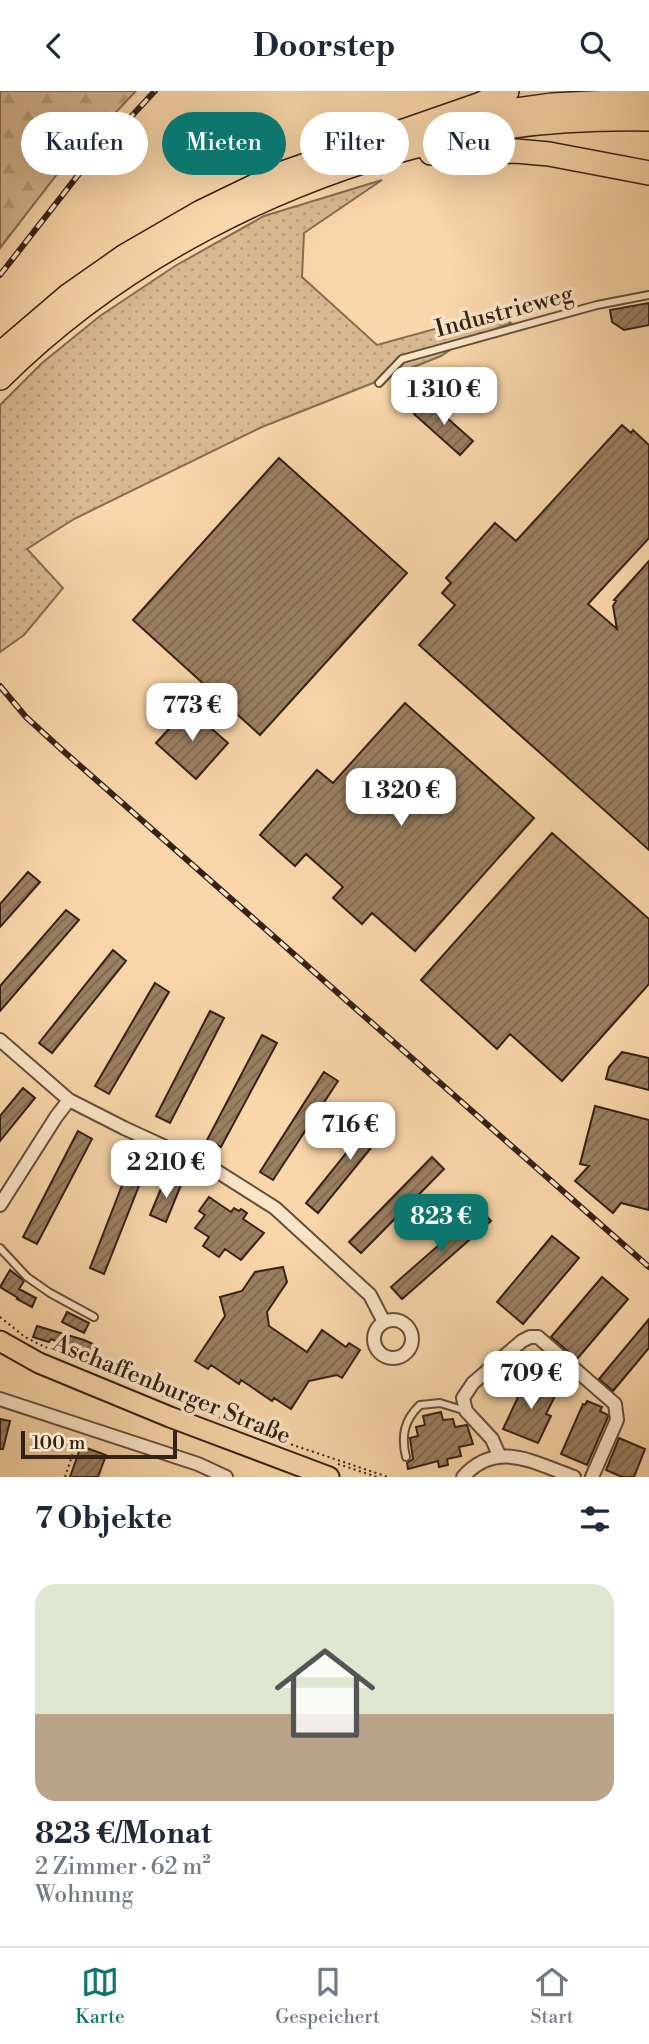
<!DOCTYPE html>
<html lang="de">
<meta charset="utf-8">
<style>
:root{--surface:#fff;--page:#f6f6f7;--text:#1f2937;--muted:#747a83;--line:#e0e1e3;--accent:#0f766e}
body{margin:0;font-family:"Libre Bodoni",serif;background:var(--page);color:var(--text);height:100vh;display:flex;flex-direction:column;font-size:26px;white-space:nowrap}
*{box-sizing:border-box;margin:0}
p{font-size:23px;color:var(--muted)}
.icon{flex:none;width:38px;height:38px;fill:none;stroke:currentColor;stroke-width:2;stroke-linecap:round;stroke-linejoin:round}
.map{position:relative;height:1386px;overflow:hidden}
.details{display:flex;flex-direction:column;background:var(--surface);flex:1}
.details>*{flex:none}
.top-card{position:absolute;left:21px;top:21px;width:607px;height:63px;display:flex;gap:14px}
.scale{position:absolute;left:21px;bottom:18px;width:156px;box-sizing:border-box;padding-left:7px;border:4px solid #352115;border-top:0;font-size:19px;line-height:24px;white-space:nowrap;color:#352115;-webkit-text-stroke:5px #fbe5c8;paint-order:stroke}
.price{position:absolute;translate:-50% -60px;padding:0 16px;border-radius:14px;background:#fff;color:#222;font-size:23px;line-height:46px;filter:drop-shadow(0 2px 4px #0008)}
.price::after{content:'';position:absolute;left:50%;top:42px;width:21px;height:16px;margin-left:-10px;background:inherit;clip-path:polygon(0 0,100% 0,50% 100%)}
.price.current{background:var(--accent);color:#fff}
ul{padding:0;list-style:none}
li{display:grid;align-content:center;gap:14px;height:371px;padding:0 35px}
li span{display:grid;place-items:center;height:217px;border-radius:21px;color:#555}
li>.icon{margin-inline-start:auto}
span .icon{width:126px;height:126px;fill:#fffc;stroke-width:1}
li b{font-size:30px}
h2{display:flex;justify-content:space-between;align-items:center;height:84px;padding:0 35px;font-size:30px}
.tag{padding:0 24px;border-radius:32px;background:var(--surface);box-shadow:0 7px 28px #0002;font-size:24px;line-height:63px}
.tag.current{background:var(--accent);color:#fff}
header{display:flex;justify-content:space-between;align-items:center;height:91px;padding:0 35px;background:var(--surface);font-size:32px;font-weight:700}
.dock{display:flex;justify-content:space-around;align-items:center;height:98px;border-top:2px solid var(--line);background:var(--surface);font-size:19px;color:var(--muted)}
.dock a{display:grid;justify-items:center;gap:4px}
.dock .current{color:var(--accent)}
.map>svg:first-child{display:block}
.grass{fill:url(#grass-dots);stroke:#866c53;stroke-width:2}
.forest{fill:url(#forest-firs);stroke:#866c53;stroke-width:2}
.building{fill:url(#building-hatch);stroke:#352115;stroke-width:2}
.lines{fill:none;stroke-linecap:round;stroke-linejoin:round}
.lane-casing{stroke:#664e3a;stroke-width:10}
.street-casing{stroke:#664e3a;stroke-width:16}
.primary-casing{stroke:#352115;stroke-width:23}
.highway-casing{stroke:#352115;stroke-width:26}
.path{stroke:#352115;stroke-width:2;stroke-dasharray:2 3.5;stroke-linecap:butt}
.lane{stroke:#fbe5c8;stroke-width:6}
.street{stroke:#fbe5c8;stroke-width:12}
.primary{stroke:#f9d7aa;stroke-width:19}
.highway{stroke:#f9d7aa;stroke-width:23}
.rail-casing{stroke:#352115;stroke-width:6}
.rail{stroke:#fbe5c8;stroke-width:3.5;stroke-dasharray:10;stroke-linecap:butt}
.labels{text-anchor:middle;stroke-width:7;stroke-linejoin:round;paint-order:stroke}
.street-label{font-size:24px;fill:#352115;stroke:#fbe5c8}
</style>
<header><svg class="icon" aria-label="back" viewBox="0 0 24 24"><path d="M15 5l-7 7 7 7"/></svg>Doorstep<svg class="icon" aria-label="search" viewBox="0 0 24 24"><circle cx="10" cy="10" r="6"/><path d="M15 15l6 6"/></svg></header>
<div class="map">
<svg width="649" height="1386" viewBox="0 0 649 1386">
<defs>
<pattern id="grass-dots" width="8" height="8" patternUnits="userSpaceOnUse" patternTransform="scale(1.75)"><rect width="8" height="8" fill="#d8b891"/><path d="M2 2h.1M6 6h.1" fill="none" stroke="#ba9e7c" stroke-width="1.8" stroke-linecap="round"/></pattern>
<pattern id="forest-firs" width="22" height="20" patternUnits="userSpaceOnUse" patternTransform="scale(1.75)"><rect width="22" height="20" fill="#d8b891"/><path d="M5 1l3.5 6h-7zM16 11l3.5 6h-7z" fill="#ba9e7c"/></pattern>
<pattern id="building-hatch" width="6" height="6" patternUnits="userSpaceOnUse" patternTransform="scale(1.75)"><rect width="6" height="6" fill="#9b8062"/><path d="M-1 1l2-2M0 6l6-6M5 7l2-2" fill="none" stroke="#7f6850"/></pattern>
</defs>
<rect width="100%" height="100%" fill="#f9d7aa"/>
<filter id="stains"><feTurbulence type="fractalNoise" baseFrequency=".00286" numOctaves="4"/><feColorMatrix values="0 0 0 0 .2 0 0 0 0 .09 0 0 0 0 .02 0 0 0 .5 -.17"/></filter>
<radialGradient id="worn" r=".72"><stop offset=".6" stop-color="#630" stop-opacity="0"/><stop offset="1" stop-color="#630" stop-opacity=".3"/></radialGradient>
<path class="grass" d="M382 89 304 142 302 186 377 254 496 221 511 232 462 251 441 265 262 336 74 428 27 458 63 497 24 544 0 561V314L42 272 100 225 175 175 264 125Z"/>
<path class="forest" d="M0 0H136L58 82 0 157Z"/>
<path class="building" d="M649 212V234L624 239 612 231 610 219Z
M427 309 473 350 460 364 414 323Z
M622 334 631 342 633 339 649 354V447L588 513 617 538 613 515 616 510 614 509 649 470V759L419 554 455 514 442 502 451 492 446 487 495 432 516 450Z
M279 367 407 482 260 644 133 529Z
M405 612 534 727 415 860 372 822 362 833 333 807 343 796 306 763 295 775 260 744 317 679 333 692Z
M188 617 228 652 196 688 156 652Z
M552 742 649 828V893L562 990 510 943 497 958 421 889Z
M28 781 40 791 0 836V813Z
M66 819 79 829 0 920V895Z
M113 859 126 870 52 962 39 952Z
M155 892 169 901 109 1003 95 995Z
M210 920 224 927 170 1032 156 1025Z
M262 944 277 952 221 1056 207 1049Z
M622 961 649 967V999L606 988 609 976Z
M324 981 338 990 273 1089 260 1081Z
M23 997 35 1007 0 1050V1025Z
M595 1015 649 1029V1119L621 1112 613 1122 575 1090 589 1075 580 1073Z
M380 1020 393 1030 318 1122 306 1112Z
M78 1040 92 1048 37 1153 23 1146Z
M133 1066 148 1072 104 1183 90 1177Z
M432 1066 444 1078 361 1162 349 1151Z
M165 1088 181 1094 166 1131 150 1124Z
M209 1106 231 1121 234 1117 239 1120 241 1118 247 1122 243 1128 264 1142 241 1169 225 1158 219 1166 203 1155 209 1146 195 1137 205 1124 199 1120Z
M480 1118 491 1130 402 1208 391 1196Z
M552 1145 579 1167 523 1233 497 1211Z
M283 1176 287 1191 267 1221 269 1235 307 1261 322 1239 346 1256 349 1252 360 1259 342 1287 337 1284 309 1290 291 1318 274 1307 272 1310 241 1289 239 1293 211 1274 208 1278 195 1270 225 1225 220 1206 242 1200 255 1181Z
M10 1179 24 1190 19 1198 36 1207 32 1216 17 1208 18 1207 0 1196Z
M602 1186 628 1208 577 1268 551 1246Z
M67 1221 89 1232 84 1242 62 1231Z
M649 1228V1257L613 1300 599 1288Z
M37 1235 84 1249 93 1253 88 1263 51 1248 49 1251 33 1246Z
M527 1287 557 1301 546 1323 551 1325 538 1352 503 1338Z
M587 1310 602 1316 600 1320 608 1324V1326L587 1374 561 1363 583 1313 585 1314Z
M441 1321 443 1329 453 1328 455 1336 467 1334 473 1353 459 1356 461 1365 447 1368 448 1374 439 1376 438 1370 408 1378 407 1372 413 1368 410 1347 418 1345 416 1336 425 1334 423 1325Z
M0 1328 10 1330 3 1358H0Z
M619 1347 645 1358 634 1386H622L606 1379Z
M81 1355 106 1364 98 1386H70Z"/>
<g class="lines">
<g class="lane-casing">
<path id="lane" d="M379 292 402 268 597 214 649 204
M0 1157 27 1186 50 1202 94 1226
M406 1366C401 1345 404 1329 420 1314L440 1312 466 1320"/>
</g>
<g class="street-casing">
<path id="street" d="M0 949 69 1009
M0 1114 56 1026 69 1009 124 1037 215 1079 275 1117 370 1204 384 1231
M374 1248a19 19 0 1 1 38 0a19 19 0 1 1-38 0Z
M0 1308 198 1373 226 1386
M499 1364 492 1348 466 1320 463 1307 473 1292 522 1250 530 1246H538L615 1313 617 1329 592 1386
M463 1386C497 1348 534 1372 574 1386"/>
</g>
<g class="primary-casing">
<path id="primary" d="M0 1250 39 1272 170 1326 329 1386"/>
</g>
<g class="highway-casing">
<path id="highway" d="M474 25 552 14 649 9
M431 62 516 60 549 63 649 82
M0 263 68 205 125 165 201 121 280 83 481 13 507 0
M0 287C121 167 283 85 448 47 514 31 582 27 649 28"/>
</g>
<path class="path" d="M0 1226 25 1246 43 1255 175 1310 281 1350 388 1386
M338 1373 377 1386
M65 1386 78 1347"/>
<use href="#lane" class="lane"/>
<use href="#street" class="street"/>
<use href="#primary" class="primary"/>
<use href="#highway" class="highway"/>
<g class="rail-casing">
<path id="rail" d="M0 184 86 74 155 0
M0 595 26 626 61 658 649 1176"/>
</g>
<use href="#rail" class="rail"/>
</g>
<g class="labels">
<g class="street-label">
<text transform="translate(504 220) rotate(-15)" y="8">Industrieweg</text>
<text transform="translate(172 1298) rotate(22)" y="8">Aschaffenburger Straße</text>
</g>
</g>
<rect width="100%" height="100%" filter="url(#stains)"/>
<rect width="100%" height="100%" fill="url(#worn)"/>
</svg>
<div class="scale">100 m</div>
<b class="price" style="left:444px;top:336px">1 310 €</b>
<b class="price" style="left:192px;top:652px">773 €</b>
<b class="price" style="left:401px;top:737px">1 320 €</b>
<b class="price" style="left:350px;top:1071px">716 €</b>
<b class="price" style="left:166px;top:1109px">2 210 €</b>
<b class="price current" style="left:441px;top:1163px">823 €</b>
<b class="price" style="left:531px;top:1320px">709 €</b>
<div class="top-card">
<a class="tag">Kaufen</a>
<a class="tag current">Mieten</a>
<a class="tag">Filter</a>
<a class="tag">Neu</a>
</div>
</div>
<section class="details">
<h2>7 Objekte<svg class="icon" aria-label="filters" viewBox="0 0 24 24"><path d="M4 7h16M4 17h16"/><circle cx="9" cy="7" r="2"/><circle cx="15" cy="17" r="2"/></svg></h2>
<ul>
<li><span style="background:linear-gradient(#dfe7d0 60%,#b9a48a 0)"><svg class="icon" aria-label="home" viewBox="0 0 24 24"><path d="M3 11l9-7 9 7M6 9v11h12V9"/></svg></span><div><b>823 €/Monat</b><p>2 Zimmer · 62 m²</p><p>Wohnung</p></div></li>
</ul>
</section>
<nav class="dock">
<a class="current"><svg class="icon" aria-label="map" viewBox="0 0 24 24"><path d="M3 6l6-2 6 2 6-2v14l-6 2-6-2-6 2zM9 4v14M15 6v14"/></svg>Karte</a>
<a><svg class="icon" aria-label="saved" viewBox="0 0 24 24"><path d="M7 4h10v16l-5-4-5 4z"/></svg>Gespeichert</a>
<a><svg class="icon" aria-label="home" viewBox="0 0 24 24"><path d="M3 11l9-7 9 7M6 9v11h12V9"/></svg>Start</a>
</nav>
